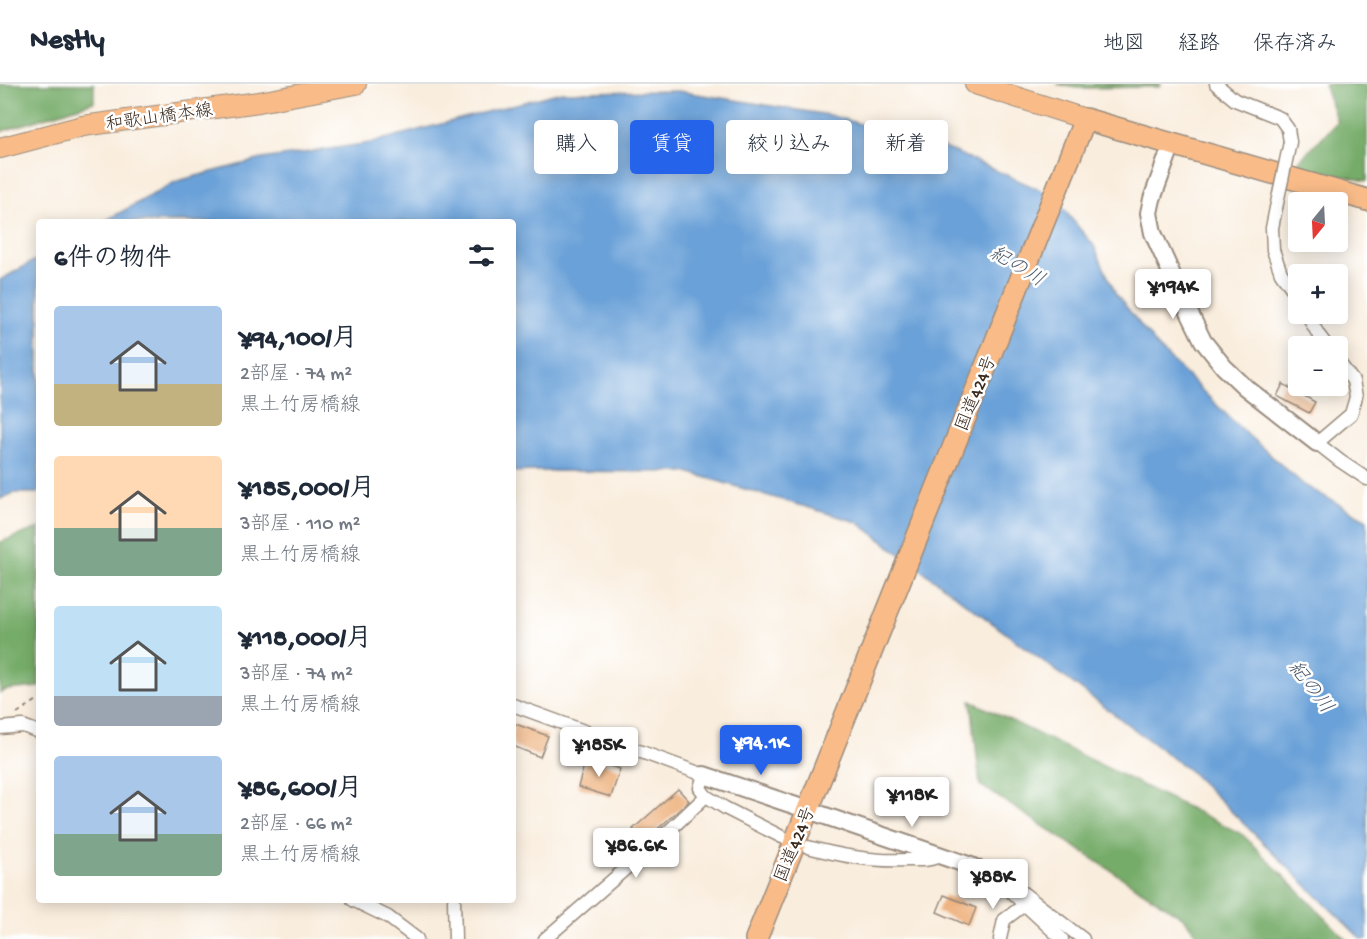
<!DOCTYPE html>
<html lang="ja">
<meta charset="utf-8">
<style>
:root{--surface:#fff;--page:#f6f6f7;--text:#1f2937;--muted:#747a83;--line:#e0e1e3;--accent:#2563eb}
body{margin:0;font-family:"Gochi Hand","Klee One",sans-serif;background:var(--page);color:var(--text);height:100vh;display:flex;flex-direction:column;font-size:22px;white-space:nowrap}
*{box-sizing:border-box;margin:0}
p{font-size:20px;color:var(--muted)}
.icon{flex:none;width:33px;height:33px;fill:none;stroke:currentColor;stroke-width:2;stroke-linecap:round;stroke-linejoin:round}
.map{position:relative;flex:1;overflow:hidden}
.panel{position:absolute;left:36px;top:135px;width:480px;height:684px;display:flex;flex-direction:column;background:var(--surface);border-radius:6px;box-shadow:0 3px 15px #0003}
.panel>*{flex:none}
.hud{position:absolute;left:534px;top:36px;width:570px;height:54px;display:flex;gap:12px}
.needle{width:39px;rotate:198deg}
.tools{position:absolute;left:1288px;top:108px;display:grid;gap:12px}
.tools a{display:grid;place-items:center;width:60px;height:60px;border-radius:6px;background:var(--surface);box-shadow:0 3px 15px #0003;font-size:30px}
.price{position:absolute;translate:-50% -51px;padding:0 14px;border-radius:6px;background:#fff;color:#222;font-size:20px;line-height:39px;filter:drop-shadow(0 2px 3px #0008)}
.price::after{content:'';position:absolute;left:50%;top:36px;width:18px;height:14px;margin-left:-9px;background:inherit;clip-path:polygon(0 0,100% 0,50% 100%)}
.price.selected{background:var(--accent);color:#fff}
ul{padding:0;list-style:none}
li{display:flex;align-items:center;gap:18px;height:150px;padding:0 18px}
li span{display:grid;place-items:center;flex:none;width:168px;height:120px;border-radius:6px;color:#555}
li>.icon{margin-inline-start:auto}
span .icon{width:72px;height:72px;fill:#fffc;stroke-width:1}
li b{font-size:26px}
h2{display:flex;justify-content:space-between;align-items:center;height:72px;padding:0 18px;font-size:26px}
.tag{padding:0 21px;border-radius:6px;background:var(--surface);box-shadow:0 3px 15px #0003;font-size:21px;line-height:54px}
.tag.selected{background:var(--accent);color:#fff}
header{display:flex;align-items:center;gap:36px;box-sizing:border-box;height:84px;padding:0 30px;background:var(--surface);border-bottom:2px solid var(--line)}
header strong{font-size:28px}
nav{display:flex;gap:33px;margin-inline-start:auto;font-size:21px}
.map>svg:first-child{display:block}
.forest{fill:#76ac69;stroke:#586b44;stroke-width:1.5}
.water{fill:#6aa1d8;stroke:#52667b;stroke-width:1.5}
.building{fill:#eeb27f}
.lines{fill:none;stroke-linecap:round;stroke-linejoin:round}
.minor-casing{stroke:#9a8c7e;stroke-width:15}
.tertiary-casing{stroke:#9a8c7e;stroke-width:20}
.primary-casing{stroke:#9a8c7e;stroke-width:22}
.trunk-casing{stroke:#9a8c7e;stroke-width:24}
.path{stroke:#9a8c7e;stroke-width:2;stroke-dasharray:4.5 4.5;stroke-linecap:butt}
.minor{stroke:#fff;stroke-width:12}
.tertiary{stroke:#fff;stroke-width:16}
.primary{stroke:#f9bc89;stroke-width:20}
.trunk{stroke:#f9bc89;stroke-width:21}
.minor-bridge-casing{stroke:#9a8c7e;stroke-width:15;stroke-linecap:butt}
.minor-bridge{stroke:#fff;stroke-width:12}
.labels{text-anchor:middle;stroke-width:5;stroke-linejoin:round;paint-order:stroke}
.street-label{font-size:18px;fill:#3b2a1e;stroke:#fff}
.water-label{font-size:20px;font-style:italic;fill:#4e5a68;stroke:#fff}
</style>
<header>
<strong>Nestly</strong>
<nav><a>地図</a><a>経路</a><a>保存済み</a></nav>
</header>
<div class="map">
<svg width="1367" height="855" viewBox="0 0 1367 855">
<rect width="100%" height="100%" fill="#fff"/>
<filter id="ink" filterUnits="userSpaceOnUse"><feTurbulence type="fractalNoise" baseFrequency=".0167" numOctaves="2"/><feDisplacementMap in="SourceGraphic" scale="12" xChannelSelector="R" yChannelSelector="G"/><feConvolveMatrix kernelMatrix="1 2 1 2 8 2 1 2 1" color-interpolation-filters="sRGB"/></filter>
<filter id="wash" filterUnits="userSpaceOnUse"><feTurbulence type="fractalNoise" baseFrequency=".008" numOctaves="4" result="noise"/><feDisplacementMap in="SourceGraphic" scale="24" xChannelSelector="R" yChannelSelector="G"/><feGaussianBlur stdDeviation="1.35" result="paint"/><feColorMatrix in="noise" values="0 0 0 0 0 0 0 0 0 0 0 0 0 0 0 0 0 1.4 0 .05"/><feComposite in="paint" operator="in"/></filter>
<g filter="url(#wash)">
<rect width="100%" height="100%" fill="#f9eddd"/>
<path class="forest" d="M0 0H94V18L0 48Z
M1057 0H1161L1159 3 1076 4Z
M1324 0H1367V97L1293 83 1337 38Z
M39 444V603L6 606 0 609V458Z
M971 617 1242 750 1346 855H1200L1184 834 980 701Z"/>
<path class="water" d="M678 7 829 31 945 64 1052 111 1094 162 1116 210 1158 263 1239 343 1304 401 1367 436V855H1361L1190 687 857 438 687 388 533 387 513 388V138H103L177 97 262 75 370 59 561 8Z
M39 174V409H14L0 415V196Z"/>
<g id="blocks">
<path class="building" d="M1283 300 1315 318 1309 329 1277 312Z
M513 639 548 652 540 673 513 662Z
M586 674 620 685 611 713 578 703Z
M678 705 689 717 644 757 633 745Z
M944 811 976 824 969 842 937 828Z"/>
</g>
</g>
<g filter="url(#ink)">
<use href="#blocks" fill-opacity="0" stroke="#9a8c7e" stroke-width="1.5"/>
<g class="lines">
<g class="minor-casing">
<path id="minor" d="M1216 0 1235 16 1280 34 1288 45 1290 58
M1276 124 1272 144 1273 166 1281 189 1299 214
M1307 230 1318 250 1327 262
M1338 277 1353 297 1356 313 1351 330 1317 359 1340 377 1367 395
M513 621 704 691 700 704 706 712 725 724 782 753
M0 644 23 642 39 648
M808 763C841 772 873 778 907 776 919 776 929 777 940 772
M1000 797 1023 809 1083 855
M1010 807 1062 855
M353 816 388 833 417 855
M454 816 455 855
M545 855 671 745 706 712
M1000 855 1004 836 1024 821"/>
</g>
<g class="tertiary-casing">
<path id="tertiary" d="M1172 60 1152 115 1149 129 1153 149 1188 226 1203 257 1224 283 1245 303 1317 359
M704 691 808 726 971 782 1000 797"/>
</g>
<g class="primary-casing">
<path id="primary" d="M975 0 1085 35
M0 64 83 42 259 18 356 0"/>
</g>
<g class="trunk-casing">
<path id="trunk" d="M756 855 1085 35 1367 116"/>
</g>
<path class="path" d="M17 629 39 615"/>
<use href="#minor" class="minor"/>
<use href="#tertiary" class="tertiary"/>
<use href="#primary" class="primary"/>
<use href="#trunk" class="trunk"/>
<g class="minor-bridge-casing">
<path id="minor-bridge" d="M1276 124 1290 58"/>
</g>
<use href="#minor-bridge" class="minor-bridge"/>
</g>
</g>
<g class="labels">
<g class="street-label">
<text transform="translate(159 32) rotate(-8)" y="6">和歌山橋本線</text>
<text transform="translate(975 309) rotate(-68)" y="6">国道424号</text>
<text transform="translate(794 760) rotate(-68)" y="6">国道424号</text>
</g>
<g class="water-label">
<text transform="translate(1018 181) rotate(31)" y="7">紀の川</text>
<text transform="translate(1312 602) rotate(53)" y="7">紀の川</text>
</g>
</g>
</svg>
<div class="tools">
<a><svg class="needle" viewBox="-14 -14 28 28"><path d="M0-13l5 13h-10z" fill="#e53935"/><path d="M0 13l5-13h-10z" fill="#747a83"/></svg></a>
<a>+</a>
<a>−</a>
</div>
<b class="price" style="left:1173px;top:236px">¥194K</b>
<b class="price selected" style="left:761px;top:692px">¥94.1K</b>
<b class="price" style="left:599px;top:694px">¥185K</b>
<b class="price" style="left:912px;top:744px">¥118K</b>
<b class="price" style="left:636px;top:795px">¥86.6K</b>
<b class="price" style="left:993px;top:826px">¥88K</b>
<div class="hud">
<a class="tag">購入</a>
<a class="tag selected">賃貸</a>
<a class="tag">絞り込み</a>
<a class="tag">新着</a>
</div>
<section class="panel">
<h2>6件の物件<svg class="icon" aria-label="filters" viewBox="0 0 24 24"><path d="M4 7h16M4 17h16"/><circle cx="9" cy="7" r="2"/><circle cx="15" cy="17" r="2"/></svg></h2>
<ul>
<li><span style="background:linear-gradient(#a9c7e8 65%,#c2b280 0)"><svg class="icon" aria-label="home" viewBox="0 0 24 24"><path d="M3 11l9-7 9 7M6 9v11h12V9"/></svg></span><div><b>¥94,100/月</b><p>2部屋 · 74 m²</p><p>黒土竹房橋線</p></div></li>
<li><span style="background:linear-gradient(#ffd9b3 60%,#7fa58c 0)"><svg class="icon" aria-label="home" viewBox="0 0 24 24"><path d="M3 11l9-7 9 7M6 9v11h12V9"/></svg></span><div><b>¥185,000/月</b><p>3部屋 · 110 m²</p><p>黒土竹房橋線</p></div></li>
<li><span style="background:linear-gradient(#bfe0f5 75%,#9aa5b1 0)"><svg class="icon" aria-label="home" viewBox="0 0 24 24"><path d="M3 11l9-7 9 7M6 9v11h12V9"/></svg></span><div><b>¥118,000/月</b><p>3部屋 · 74 m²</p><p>黒土竹房橋線</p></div></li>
<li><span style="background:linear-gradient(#a9c7e8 65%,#7fa58c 0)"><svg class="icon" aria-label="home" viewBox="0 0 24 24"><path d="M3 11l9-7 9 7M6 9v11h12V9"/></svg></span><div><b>¥86,600/月</b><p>2部屋 · 66 m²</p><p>黒土竹房橋線</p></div></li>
</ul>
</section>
</div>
